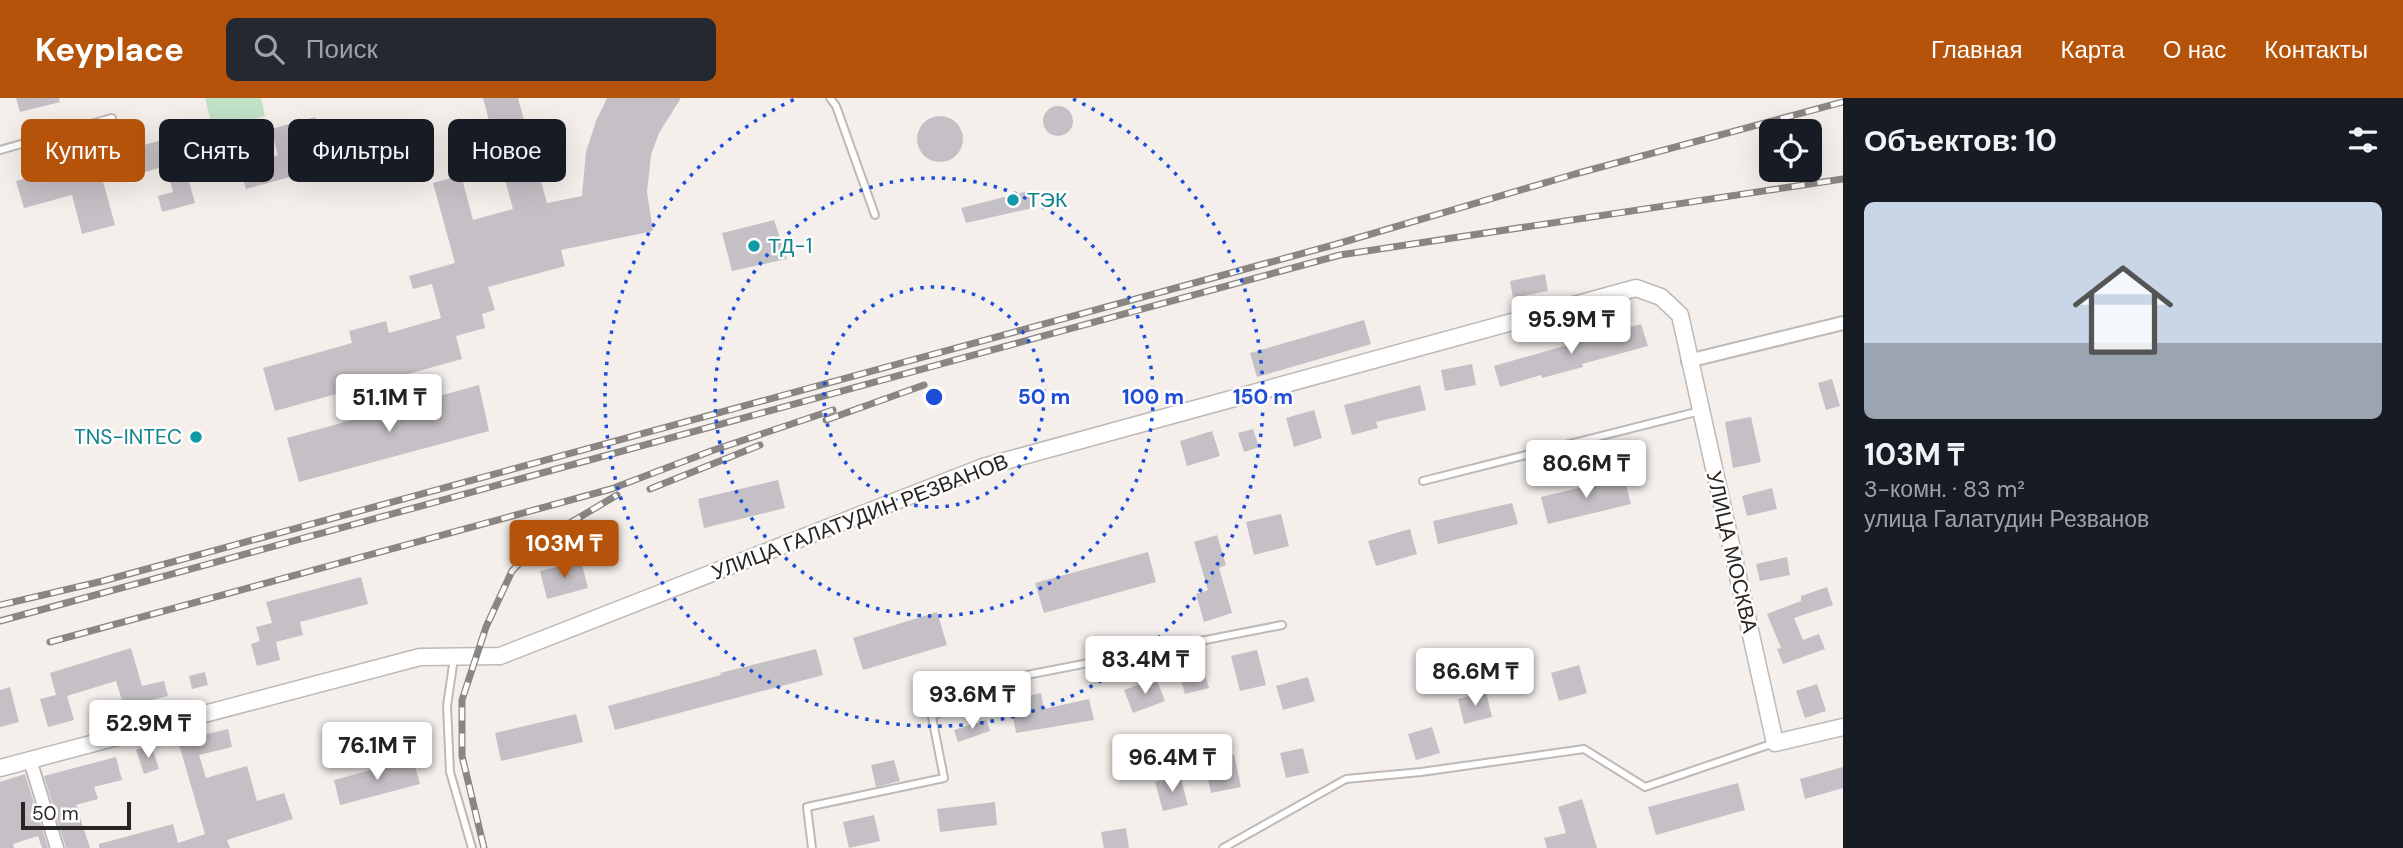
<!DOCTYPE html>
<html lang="ru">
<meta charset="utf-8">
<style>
:root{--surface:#171b24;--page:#242831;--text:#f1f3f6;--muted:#9ea1a6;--accent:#b45309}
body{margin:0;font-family:"DM Sans",sans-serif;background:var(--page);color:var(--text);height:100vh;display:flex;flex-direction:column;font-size:26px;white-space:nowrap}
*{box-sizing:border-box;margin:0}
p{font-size:23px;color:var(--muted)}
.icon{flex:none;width:38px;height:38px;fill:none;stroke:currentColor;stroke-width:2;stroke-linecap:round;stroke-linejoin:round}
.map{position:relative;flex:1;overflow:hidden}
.details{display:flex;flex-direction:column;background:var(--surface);width:560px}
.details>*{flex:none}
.banner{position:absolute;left:21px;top:21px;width:665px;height:63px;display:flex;gap:14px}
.fabs{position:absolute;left:1759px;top:21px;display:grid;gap:14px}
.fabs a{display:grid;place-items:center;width:63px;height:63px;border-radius:10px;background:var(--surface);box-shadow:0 7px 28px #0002;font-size:35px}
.scale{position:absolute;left:21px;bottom:18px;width:110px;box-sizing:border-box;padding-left:7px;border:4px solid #282625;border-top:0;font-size:19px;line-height:24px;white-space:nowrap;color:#282625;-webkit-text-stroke:5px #fffdfb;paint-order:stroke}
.price{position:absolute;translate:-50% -60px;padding:0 16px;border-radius:7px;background:#fff;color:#222;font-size:23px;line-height:46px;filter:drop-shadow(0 2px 4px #0008)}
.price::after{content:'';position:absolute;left:50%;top:42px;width:21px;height:16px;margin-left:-10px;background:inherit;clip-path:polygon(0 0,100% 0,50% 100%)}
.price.active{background:var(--accent);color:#fff}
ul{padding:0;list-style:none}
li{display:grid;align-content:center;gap:14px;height:371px;padding:0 21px}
li span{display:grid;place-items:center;height:217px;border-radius:10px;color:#555}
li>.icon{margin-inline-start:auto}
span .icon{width:126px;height:126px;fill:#fffc;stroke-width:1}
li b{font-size:30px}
h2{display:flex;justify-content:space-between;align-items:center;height:84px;padding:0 21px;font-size:30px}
.tag{padding:0 24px;border-radius:10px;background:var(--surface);box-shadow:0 7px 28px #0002;font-size:24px;line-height:63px}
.tag.active{background:var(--accent);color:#fff}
header{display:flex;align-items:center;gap:42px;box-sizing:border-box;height:98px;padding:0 35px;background:var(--accent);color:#fff}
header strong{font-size:33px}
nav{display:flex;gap:38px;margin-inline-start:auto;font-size:24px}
.search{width:490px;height:63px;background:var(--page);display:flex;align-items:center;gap:18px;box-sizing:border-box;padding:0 24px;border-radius:10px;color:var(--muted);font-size:26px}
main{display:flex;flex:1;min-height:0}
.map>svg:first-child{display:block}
.grass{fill:#c2e2c8}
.building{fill:#c5c0c5}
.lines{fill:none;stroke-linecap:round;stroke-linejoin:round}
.service-casing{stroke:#bfb9b6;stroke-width:10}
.minor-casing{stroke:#bfb9b6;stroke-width:16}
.tertiary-casing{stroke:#bfb9b6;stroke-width:19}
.service{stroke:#fff;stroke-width:6}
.minor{stroke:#fff;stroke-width:12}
.tertiary{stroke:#fff;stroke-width:16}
.rail-casing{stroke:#888582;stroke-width:7}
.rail{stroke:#fffdfb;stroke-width:4.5;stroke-dasharray:13;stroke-linecap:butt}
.ring{fill:none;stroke:#1d4ed8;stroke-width:3.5;stroke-dasharray:3.5 7}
.culture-dot{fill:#0f9aa8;stroke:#fffdfb;stroke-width:2.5}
.labels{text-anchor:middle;stroke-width:5;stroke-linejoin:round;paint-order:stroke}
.culture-label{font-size:21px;fill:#0d838f;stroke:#fffdfb;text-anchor:start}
.street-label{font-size:21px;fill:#282625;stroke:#fffdfb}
.centre{fill:#1d4ed8;stroke:#fffdfb;stroke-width:3.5}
.ring-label{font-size:21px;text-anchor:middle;font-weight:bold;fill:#1d4ed8;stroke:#fffdfb;stroke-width:5;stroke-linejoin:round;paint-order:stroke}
</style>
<header>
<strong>Keyplace</strong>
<div class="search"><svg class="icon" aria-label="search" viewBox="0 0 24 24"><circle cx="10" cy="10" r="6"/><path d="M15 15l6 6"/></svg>Поиск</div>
<nav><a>Главная</a><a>Карта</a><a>О нас</a><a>Контакты</a></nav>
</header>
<main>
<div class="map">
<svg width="1843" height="750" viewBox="0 0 1843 750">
<rect width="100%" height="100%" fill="#f4efeb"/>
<path class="grass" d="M205 0H261L265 18 213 33Z"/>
<path class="building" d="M16 0H59L60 4 20 14Z
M483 0H518L547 105 582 98 586 54 596 23 607 0H681L659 35 651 57 647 94 653 133 561 152 565 168 488 189 495 212 482 216 485 230 456 238 462 261 275 313 263 270 352 245 349 233 386 223 389 235 441 220 432 186 413 191 409 178 455 165 433 85 461 77 473 122 513 111Z
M1043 23a15 15 0 1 1 30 0a15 15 0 1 1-30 0Z
M917 41a23 23 0 1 1 46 0a23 23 0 1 1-46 0Z
M315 19 322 45 335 41 342 65 246 91 239 68 278 57 271 31Z
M172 39 181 70 185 69 195 105 162 114 158 98 173 94 166 68 128 79 120 54Z
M97 62 115 127 82 136 72 97 24 110 16 83Z
M1028 93 1033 110 966 125 961 110Z
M774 122 787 161 732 173 722 135Z
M1545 176 1548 193 1513 200 1510 183Z
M1364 222 1371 246 1257 279 1250 255Z
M1641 226 1648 248 1582 266 1583 269 1542 280 1541 277 1500 289 1494 268Z
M1472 266 1476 287 1445 293 1441 272Z
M1832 281 1840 308 1826 312 1818 285Z
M479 287 489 333 299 384 287 340Z
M1420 287 1426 312 1376 324 1378 330 1352 337 1344 307Z
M1314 312 1322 340 1294 349 1286 320Z
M1751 319 1761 364 1733 370 1725 324Z
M1253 331 1259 349 1244 354 1238 335Z
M1212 333 1220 358 1187 368 1180 343Z
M1624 379 1631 406 1548 426 1541 399Z
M778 382 785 410 704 430 698 401Z
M1772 390 1777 411 1747 418 1742 398Z
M1512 405 1518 426 1438 446 1433 423Z
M1281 416 1289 448 1254 457 1246 424Z
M1410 431 1417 456 1376 468 1368 443Z
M1217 437 1226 467 1219 470 1232 515 1204 524 1196 496 1208 492 1194 444Z
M1148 454 1156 484 1044 515 1035 485Z
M1787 459 1790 477 1760 483 1756 466Z
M581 463 588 490 547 501 540 473Z
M361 479 368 506 300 524 303 537 276 544 280 562 257 568 251 546 260 543 256 529 272 525 266 504Z
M1827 489 1833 507 1794 520 1803 542 1819 536 1825 551 1783 566 1777 551 1781 550 1767 516 1801 503V498Z
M937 514 947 547 863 572 853 540Z
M131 550 142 588 164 583 168 598 124 609 116 583 67 598 74 622 48 629 40 601 56 597 50 575Z
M816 551 823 577 615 632 608 608 721 577 720 575Z
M1257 552 1266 587 1240 593 1231 558Z
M1202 566 1209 590 1185 596 1178 572Z
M1579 567 1587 595 1559 603 1551 575Z
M205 574 208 587 192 591 189 578Z
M1308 579 1315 603 1283 612 1276 588Z
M1156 580 1165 603 1133 615 1124 592Z
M1817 586 1826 613 1805 620 1796 593Z
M10 589 19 624 0 629V592Z
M1486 594 1492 619 1464 626 1458 601Z
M1041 595 1044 611 1089 601 1094 622 1016 635 1010 602Z
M576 616 583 644 501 663 495 635Z
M986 622 990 633 958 644 954 632Z
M1432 629 1440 655 1416 662 1408 636Z
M228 631 232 649 199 657 206 680 247 668 257 703 284 695 293 721 227 742 230 750H99V746L173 726 178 745 205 736 178 643Z
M151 647 159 671 144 676 136 652Z
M1303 650 1309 675 1286 680 1280 655Z
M1234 656 1241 689 1211 695 1204 663Z
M116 659 122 682 94 689 98 701 76 707 90 750H66L44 678Z
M413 661 420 686 340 707 334 682Z
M894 662 900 683 876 689 871 667Z
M1843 669V690L1805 701 1800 681Z
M25 676 48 750H42L38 738 13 746 14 750H0V684Z
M1180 678 1188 707 1163 713 1155 684Z
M1738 685 1745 712 1656 737 1648 709Z
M1582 701 1597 750H1547L1544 740 1566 735 1558 709Z
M995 704 997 727 940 734 937 711Z
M874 717 880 743 849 750 843 724Z
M1126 730 1129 750H1104L1101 734Z"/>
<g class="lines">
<g class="service-casing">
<path id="service" d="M830 0 836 8 875 117
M0 52 112 20
M1423 383 1700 313
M454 560 447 608 450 674 472 750
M812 750 807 709 944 680 932 619 991 584 1282 527
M1223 750 1346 681 1421 674 1584 651 1645 689 1774 645"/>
</g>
<g class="minor-casing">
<path id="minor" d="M1688 263 1843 225
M30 662 57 750"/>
</g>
<g class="tertiary-casing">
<path id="tertiary" d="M0 670 420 559 500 558 983 369 1636 190 1661 199 1680 217 1775 645 1843 629"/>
</g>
<use href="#service" class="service"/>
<use href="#minor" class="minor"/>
<use href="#tertiary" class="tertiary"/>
<g class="rail-casing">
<path id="rail" d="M826 322 924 287
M650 391 760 347
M0 507 103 483 1337 146 1575 76 1843 4
M0 523 1340 157 1843 81
M50 544 611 391 711 353 833 312
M484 750 462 658V602L486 529 512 473 543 441 617 397"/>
</g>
<use href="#rail" class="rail"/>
</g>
<g class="ring">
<circle cx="934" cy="299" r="110"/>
<circle cx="934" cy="299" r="219"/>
<path d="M1073 1A329 329 0 1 1 795 1"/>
</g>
<g class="culture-dot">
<circle cx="1013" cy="102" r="7"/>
<circle cx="754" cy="148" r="7"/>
<circle cx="196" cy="339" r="7"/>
</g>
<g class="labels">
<g class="culture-label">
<text x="1027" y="109">ТЭК</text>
<text x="768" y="155">ТД-1</text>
<text x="182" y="346" text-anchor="end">TNS-INTEC</text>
</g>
<g class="street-label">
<text transform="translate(860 419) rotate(-21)" y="7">УЛИЦА ГАЛАТУДИН РЕЗВАНОВ</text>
<text transform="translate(1732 454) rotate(77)" y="7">УЛИЦА МОСКВА</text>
</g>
</g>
<circle cx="934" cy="299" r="10" class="centre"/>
<g class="ring-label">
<text x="1044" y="306">50 m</text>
<text x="1153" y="306">100 m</text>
<text x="1263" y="306">150 m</text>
</g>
</svg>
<div class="fabs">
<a><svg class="icon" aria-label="locate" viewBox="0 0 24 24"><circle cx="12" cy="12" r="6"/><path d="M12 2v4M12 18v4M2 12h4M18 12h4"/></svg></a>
</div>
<div class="scale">50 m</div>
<b class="price" style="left:1571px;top:258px">95.9M ₸</b>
<b class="price" style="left:389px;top:336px">51.1M ₸</b>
<b class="price" style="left:1586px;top:402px">80.6M ₸</b>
<b class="price active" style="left:564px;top:482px">103M ₸</b>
<b class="price" style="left:1145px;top:598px">83.4M ₸</b>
<b class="price" style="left:1475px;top:610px">86.6M ₸</b>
<b class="price" style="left:972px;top:633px">93.6M ₸</b>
<b class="price" style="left:148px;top:662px">52.9M ₸</b>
<b class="price" style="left:377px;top:684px">76.1M ₸</b>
<b class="price" style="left:1172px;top:696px">96.4M ₸</b>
<div class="banner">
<a class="tag active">Купить</a>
<a class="tag">Снять</a>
<a class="tag">Фильтры</a>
<a class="tag">Новое</a>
</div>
</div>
<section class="details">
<h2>Объектов: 10<svg class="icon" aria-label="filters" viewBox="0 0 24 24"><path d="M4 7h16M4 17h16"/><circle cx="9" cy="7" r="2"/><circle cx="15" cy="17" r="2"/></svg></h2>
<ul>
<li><span style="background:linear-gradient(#c9d6e8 65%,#9aa5b1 0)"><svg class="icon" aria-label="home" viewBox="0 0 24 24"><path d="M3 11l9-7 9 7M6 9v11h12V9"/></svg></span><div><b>103M ₸</b><p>3-комн. · 83 m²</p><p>улица Галатудин Резванов</p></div></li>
</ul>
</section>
</main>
